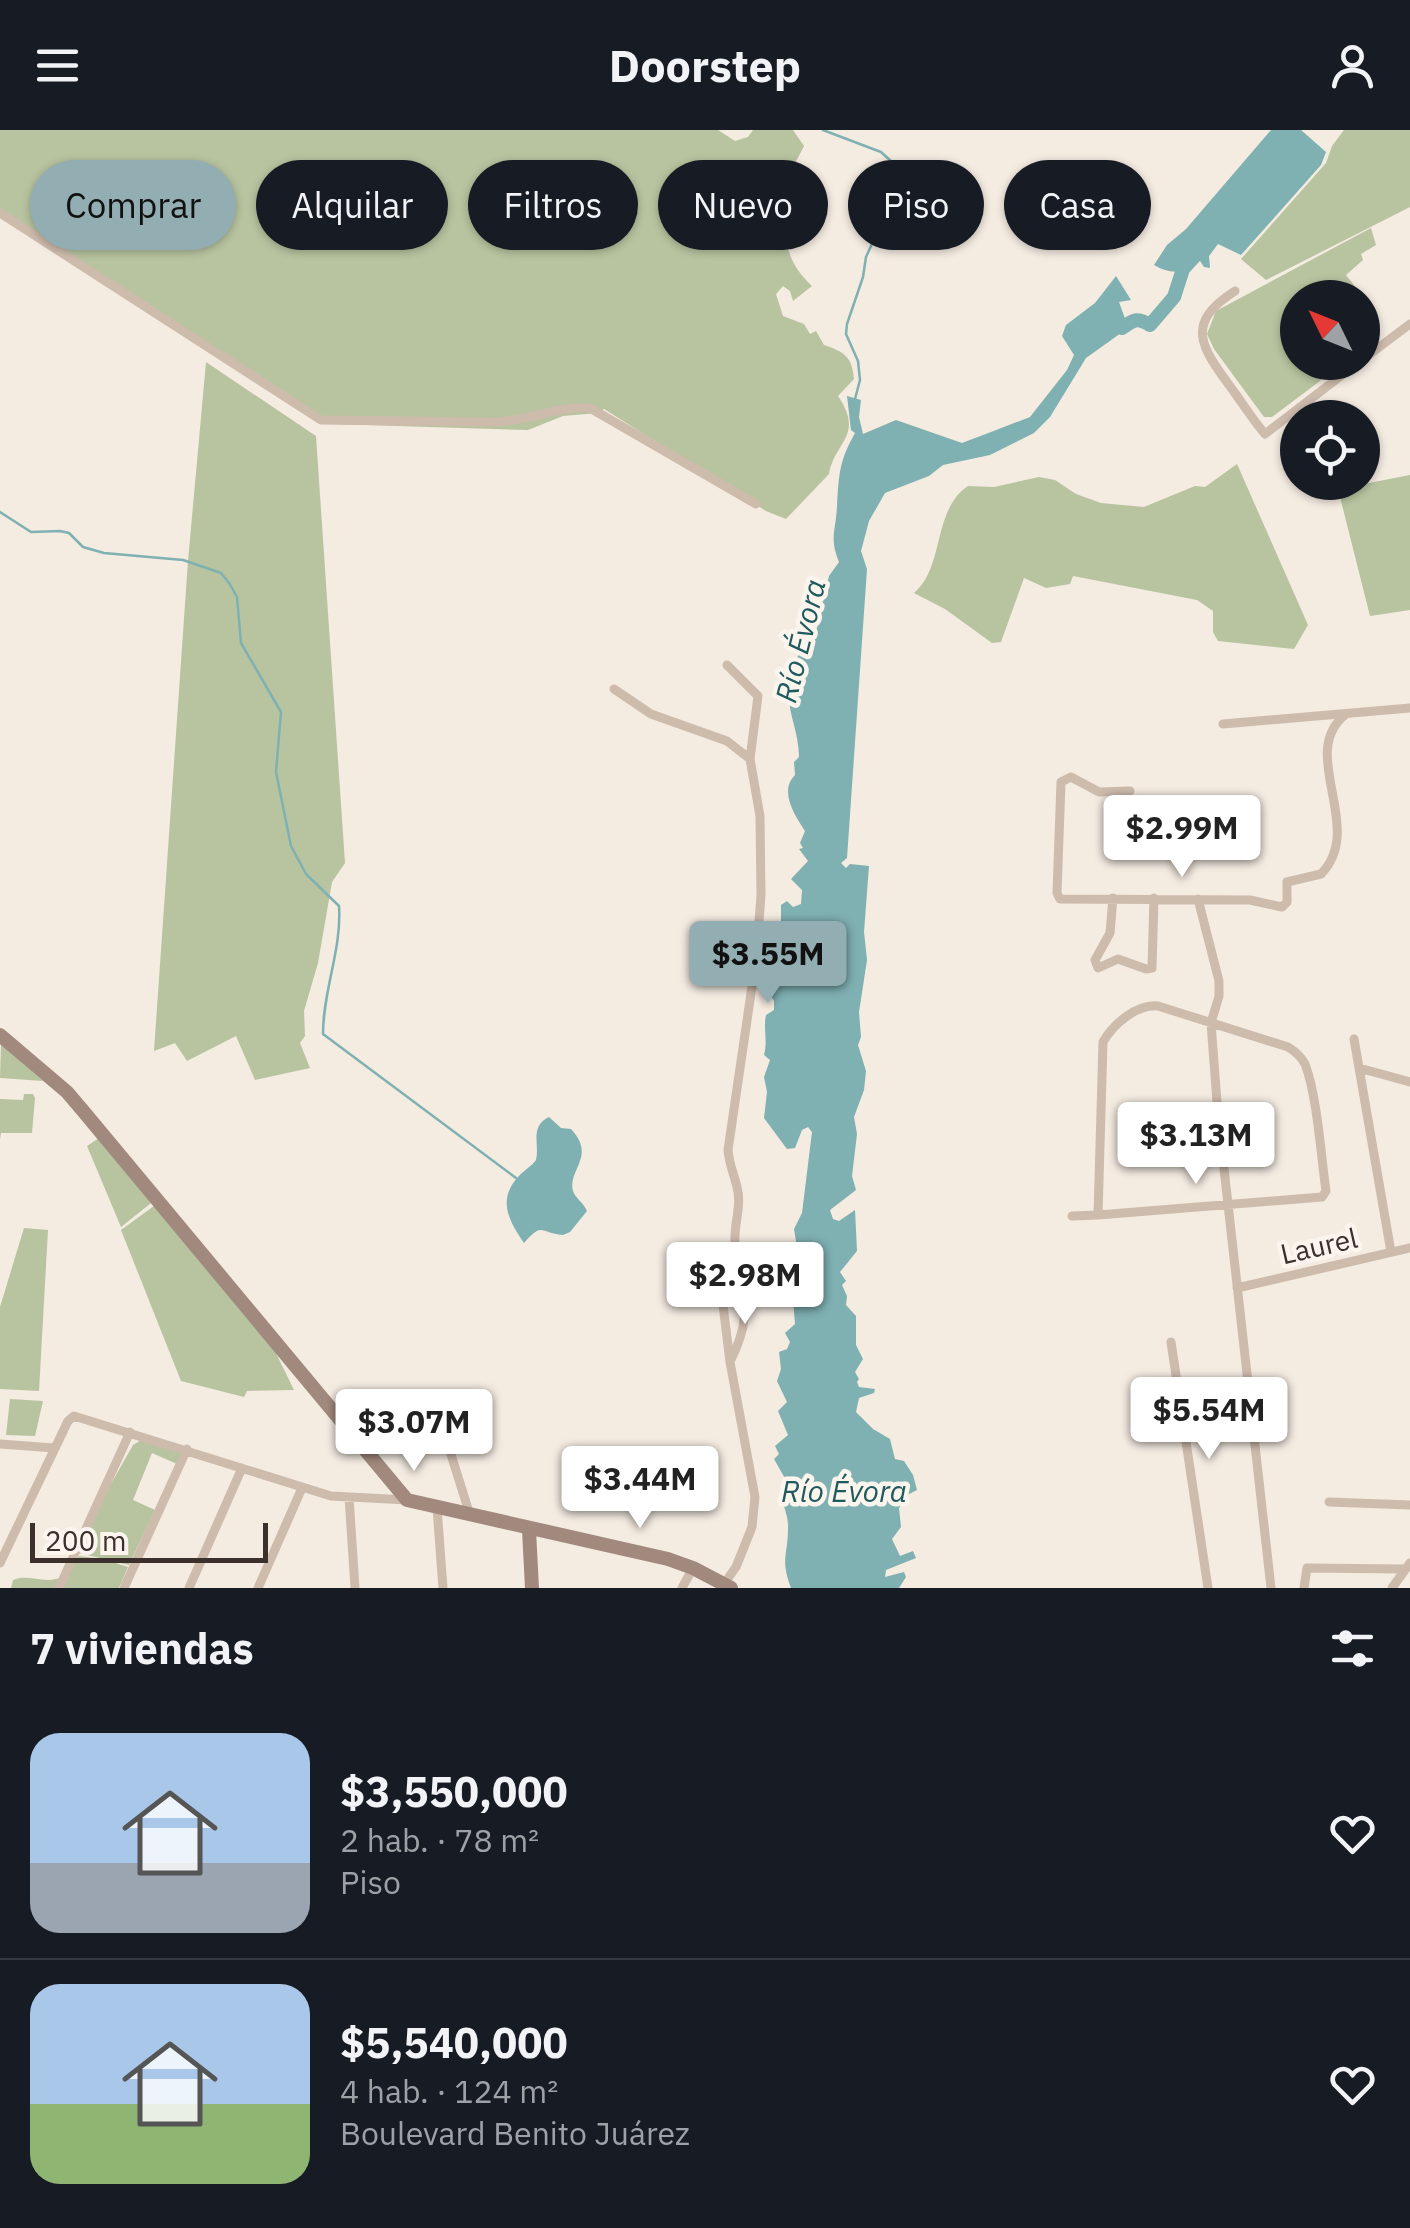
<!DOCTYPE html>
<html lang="es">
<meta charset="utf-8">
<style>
:root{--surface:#171b24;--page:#242831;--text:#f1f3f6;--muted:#9ea1a6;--line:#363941;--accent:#92aeb2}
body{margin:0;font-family:"IBM Plex Sans",sans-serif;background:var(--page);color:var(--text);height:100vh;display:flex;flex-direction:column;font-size:38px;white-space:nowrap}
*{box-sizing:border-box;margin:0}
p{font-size:32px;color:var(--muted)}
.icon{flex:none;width:55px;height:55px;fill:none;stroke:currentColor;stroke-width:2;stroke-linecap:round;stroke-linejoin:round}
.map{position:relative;height:1458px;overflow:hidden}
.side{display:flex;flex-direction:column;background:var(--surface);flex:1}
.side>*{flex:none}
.banner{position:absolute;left:30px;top:30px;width:1350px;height:90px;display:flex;gap:20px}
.needle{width:65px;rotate:313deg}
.controls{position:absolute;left:1280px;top:150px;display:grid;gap:20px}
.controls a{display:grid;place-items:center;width:100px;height:100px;border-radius:50%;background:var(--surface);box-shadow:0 2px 8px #0004;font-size:50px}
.scale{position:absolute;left:30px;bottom:25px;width:238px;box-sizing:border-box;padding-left:10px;border:5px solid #3b302b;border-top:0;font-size:28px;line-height:35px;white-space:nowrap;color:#3b302b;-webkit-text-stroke:8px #fbf5ee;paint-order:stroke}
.price{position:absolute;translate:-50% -85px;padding:0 22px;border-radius:10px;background:#fff;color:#222;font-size:32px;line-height:65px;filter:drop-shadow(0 2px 5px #0008)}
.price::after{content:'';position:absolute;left:50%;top:60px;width:30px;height:22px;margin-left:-15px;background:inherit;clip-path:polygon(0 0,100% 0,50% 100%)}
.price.active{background:var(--accent);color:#111}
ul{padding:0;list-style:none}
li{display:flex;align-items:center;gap:30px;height:250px;padding:0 30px}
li+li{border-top:2px solid var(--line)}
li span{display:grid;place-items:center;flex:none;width:280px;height:200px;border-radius:30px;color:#555}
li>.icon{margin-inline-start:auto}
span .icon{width:120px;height:120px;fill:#fffc;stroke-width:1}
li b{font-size:42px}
h2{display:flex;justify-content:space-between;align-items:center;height:120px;padding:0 30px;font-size:42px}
.chip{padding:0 35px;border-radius:45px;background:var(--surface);box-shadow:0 2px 8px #0004;font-size:35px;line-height:90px}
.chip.active{background:var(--accent);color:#111}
header{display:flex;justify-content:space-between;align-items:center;height:130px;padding:0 30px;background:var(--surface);font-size:45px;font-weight:700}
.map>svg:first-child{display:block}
.green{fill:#b8c4a0}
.water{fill:#7fb0b2}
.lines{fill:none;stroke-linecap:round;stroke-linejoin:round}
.stream{stroke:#7fb0b2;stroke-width:2.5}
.river{stroke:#7fb0b2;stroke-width:14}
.street{stroke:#cdbbac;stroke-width:9}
.secondary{stroke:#a18a7d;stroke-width:14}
.labels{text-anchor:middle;stroke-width:9;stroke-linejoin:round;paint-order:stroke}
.street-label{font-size:28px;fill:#3b302b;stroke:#fbf5ee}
.water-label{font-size:30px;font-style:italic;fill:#1f5a5e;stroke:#fbf5ee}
</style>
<header><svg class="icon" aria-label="menu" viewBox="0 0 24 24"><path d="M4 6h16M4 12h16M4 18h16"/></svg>Doorstep<svg class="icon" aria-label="person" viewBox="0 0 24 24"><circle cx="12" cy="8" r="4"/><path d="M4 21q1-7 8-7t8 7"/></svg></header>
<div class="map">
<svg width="1410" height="1458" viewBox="0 0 1410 1458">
<rect width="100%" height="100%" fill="#f4ebe1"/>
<path class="green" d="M0 0H718L735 11 748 7 753 0H793L804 16 785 53 796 59C781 98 781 127 812 156L793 171 790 161 783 156 776 164 783 186 804 194 810 204 816 201 824 215C845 222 852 227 854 249L838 266C865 306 834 312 829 344L786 389 766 381 604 279 598 283 563 286 528 300 333 294 0 82Z
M1344 0H1410V77L1266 150 1241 129 1326 33 1332 16Z
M1371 98 1376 115 1361 124 1363 130 1346 145 1364 168H1298V232L1339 233 1340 236 1272 287H1264L1214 219 1207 204 1216 181Z
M206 232 316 306 345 733 332 752 318 833 304 881 305 906 300 913 310 938 255 950 236 906 187 931 175 913 154 921 188 431Z
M1237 334 1308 495 1294 519 1218 511 1213 502V481L1197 470 1073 446 1070 454 1046 458 1024 448 1001 512 992 513 945 479 914 463C945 437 932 380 968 356L994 357 1039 347 1055 350 1076 364 1101 373 1144 377 1195 356 1205 357Z
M1410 345V480L1370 486 1338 359Z
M1 914 43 951 0 948Z
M24 964H33L35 968 32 1003H1L0 1009V969L23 970Z
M102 1006 155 1070 121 1097 87 1016Z
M158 1073 273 1217 294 1260 247 1261 244 1267 181 1251 121 1100Z
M24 1098 48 1100 39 1261 0 1259V1177Z
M10 1269 43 1271 35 1306 6 1305Z
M143 1309 183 1321 177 1334 152 1323 133 1370 155 1380 129 1435 79 1423 86 1398 133 1315Z
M79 1426 103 1429 128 1437 119 1458H11L13 1450C30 1443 44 1456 65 1446Z"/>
<path class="water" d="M1271 0H1301L1326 22 1321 35 1241 125 1218 114 1209 126 1210 138 1204 137 1200 131C1185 144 1171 145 1154 135L1167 115 1186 99Z
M1116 146 1131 170 1119 172 1127 194 1121 203 1086 228 1050 287 1034 303 990 325 943 335 929 346 885 363 869 391 861 421 867 439 847 728 841 733 846 738 850 734 869 736 864 802 867 830 859 882 861 907 858 915 866 941 864 960 854 987 857 1004 852 1046 856 1060 830 1080 833 1089 839 1091 855 1080 857 1121 840 1142 846 1151 842 1155 847 1166 846 1175 856 1186V1215L863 1229 855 1242 859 1249 857 1252 859 1257 875 1259 874 1263 859 1268 856 1282 873 1299 890 1309 895 1329 904 1331 913 1345 917 1360 909 1364 899 1378 901 1397 892 1409 900 1426 913 1421 916 1428 886 1440 885 1447 904 1442 906 1447 899 1458H791C780 1429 788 1425 788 1399 789 1383 780 1373 782 1357L787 1352 774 1329 779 1324 775 1316 788 1305 778 1281 787 1272 777 1251 781 1239 779 1222 787 1219 790 1212 785 1203 795 1194 793 1170 786 1168 790 1144 795 1142 793 1133 798 1124 794 1099 802 1083 812 1002 808 997 802 1000 795 1018 787 1019 764 988 767 962 764 947 770 930 764 925C768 911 763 899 766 885L774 880V871L767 860 771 856 770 850 781 835 774 826 781 809V775L787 771 793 777 801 774 802 760 791 749 808 731 799 719 803 718 800 713 805 701C794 684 779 661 795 645L794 632 799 627C799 601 787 583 789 558L802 551 803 545 796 544 792 538 802 518 813 515 829 446 839 432C829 407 836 401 837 376 839 341 840 330 855 303L851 300 847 266 861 270 859 287 863 304 896 290 962 313 991 302 1030 287 1067 240 1074 225 1062 206 1066 195 1095 173Z
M549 987 561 998 571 999C597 1027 567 1040 573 1061 575 1068 584 1073 587 1081L570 1102 563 1105C540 1103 543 1091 524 1113 509 1091 497 1070 518 1047 524 1040 531 1037 536 1030 540 1014 529 997 549 987Z"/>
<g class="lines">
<path class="stream" d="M823 0 881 22 893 33 878 86 876 105 866 127 863 147 847 194 846 204 858 231 860 250 855 269
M0 382 31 402 60 401 69 403 83 417 104 423 183 430 221 443 229 453 237 467 241 513 281 582 276 642 291 716 306 744 339 776C342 819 323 860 323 904L516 1048"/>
<path class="river" d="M1109 193 1122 198C1133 190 1137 187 1150 195L1174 167 1183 139 1193 128"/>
<path class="street" d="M0 83 321 290 495 292C527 291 558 276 590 278L756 374
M1235 161C1183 194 1202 218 1232 259 1243 274 1253 290 1265 304L1359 232
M1362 230 1410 194
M727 535 758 566 750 629 760 686 761 766 756 829 728 1020C729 1034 734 1044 737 1057 742 1075 734 1093 735 1111 736 1167 759 1173 730 1232
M614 559 651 584 727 611 750 629
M1223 594 1410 578
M1130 661 1099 662 1071 647 1061 652 1057 763 1060 769 1250 770 1282 777 1287 772V752L1321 744C1367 697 1296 623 1346 584
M1113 768 1110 803 1095 830 1098 838 1118 829 1146 839 1152 838 1154 768
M1198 769 1219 851V866L1211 893 1218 985 1271 1458
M1354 909 1391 1122
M1359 938 1410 952
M1072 1086 1098 1085 1322 1067 1326 1061C1321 1026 1317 965 1305 934 1301 926 1296 922 1288 917L1158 876C1137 874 1113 894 1103 912L1098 1085
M1237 1158 1410 1118
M722 1167 730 1232 755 1367 752 1397 736 1437 724 1454
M1171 1212 1208 1458
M410 1304 443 1299 470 1385
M0 1314 54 1318
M349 1367 355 1458
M1329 1372 1410 1375
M437 1378 443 1458
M0 1433 68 1291 74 1286 331 1366 407 1370
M59 1458 130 1302
M124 1458 187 1319
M189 1458 242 1338
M258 1458 302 1358
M682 1458 693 1438
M1304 1458 1307 1438 1404 1439
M1392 1458 1410 1433"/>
<path class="secondary" d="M0 905 67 962 84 982 407 1370 668 1429 693 1438 731 1458
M529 1400 532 1458"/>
</g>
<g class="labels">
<g class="street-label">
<text transform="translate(1319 1116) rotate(-13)" y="10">Laurel</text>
</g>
<g class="water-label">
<text transform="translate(801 511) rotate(-76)" y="10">Río Évora</text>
<text x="844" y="1372">Río Évora</text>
</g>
</g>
</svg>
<div class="controls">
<a><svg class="needle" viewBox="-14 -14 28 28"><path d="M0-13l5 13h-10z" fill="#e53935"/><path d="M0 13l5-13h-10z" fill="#9ea1a6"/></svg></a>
<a><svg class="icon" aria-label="locate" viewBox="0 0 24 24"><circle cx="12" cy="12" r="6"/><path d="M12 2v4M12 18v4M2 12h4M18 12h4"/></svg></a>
</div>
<div class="scale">200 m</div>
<b class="price" style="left:1182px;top:750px">$2.99M</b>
<b class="price active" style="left:768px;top:876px">$3.55M</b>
<b class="price" style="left:1196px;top:1057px">$3.13M</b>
<b class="price" style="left:745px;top:1197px">$2.98M</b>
<b class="price" style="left:1209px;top:1332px">$5.54M</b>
<b class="price" style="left:414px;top:1344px">$3.07M</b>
<b class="price" style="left:640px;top:1401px">$3.44M</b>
<div class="banner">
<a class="chip active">Comprar</a>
<a class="chip">Alquilar</a>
<a class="chip">Filtros</a>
<a class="chip">Nuevo</a>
<a class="chip">Piso</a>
<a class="chip">Casa</a>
</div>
</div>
<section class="side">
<h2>7 viviendas<svg class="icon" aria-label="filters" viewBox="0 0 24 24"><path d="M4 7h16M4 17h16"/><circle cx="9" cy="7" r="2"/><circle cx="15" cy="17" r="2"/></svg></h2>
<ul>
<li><span style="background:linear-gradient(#a9c7e8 65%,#9aa5b1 0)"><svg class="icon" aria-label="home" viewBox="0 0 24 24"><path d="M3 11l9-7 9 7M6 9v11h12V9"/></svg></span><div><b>$3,550,000</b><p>2 hab. · 78 m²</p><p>Piso</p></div><svg class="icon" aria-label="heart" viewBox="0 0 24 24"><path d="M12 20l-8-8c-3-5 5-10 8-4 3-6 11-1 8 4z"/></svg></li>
<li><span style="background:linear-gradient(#a9c7e8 60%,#8fb573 0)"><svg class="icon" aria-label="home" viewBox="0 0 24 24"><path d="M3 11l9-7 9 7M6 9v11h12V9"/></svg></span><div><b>$5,540,000</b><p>4 hab. · 124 m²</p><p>Boulevard Benito Juárez</p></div><svg class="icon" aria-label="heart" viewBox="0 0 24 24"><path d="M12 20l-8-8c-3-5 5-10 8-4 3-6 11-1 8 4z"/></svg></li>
</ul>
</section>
